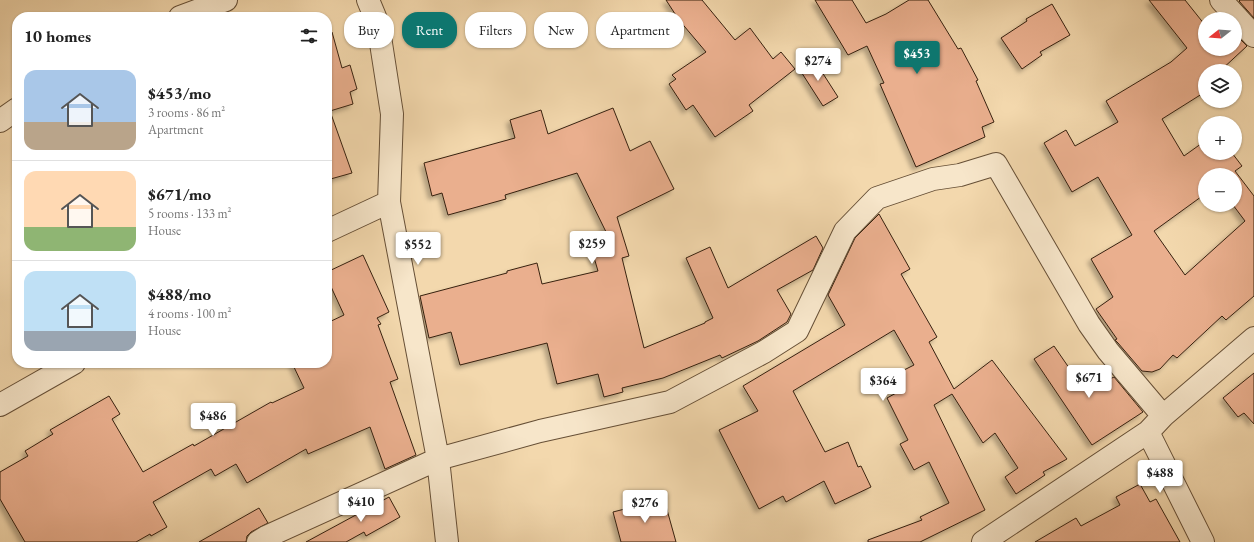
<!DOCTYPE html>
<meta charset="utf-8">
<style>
:root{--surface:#fff;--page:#f2f2f2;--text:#222;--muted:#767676;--line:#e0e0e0;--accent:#0f766e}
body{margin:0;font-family:"EB Garamond",serif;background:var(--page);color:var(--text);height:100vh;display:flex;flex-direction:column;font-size:15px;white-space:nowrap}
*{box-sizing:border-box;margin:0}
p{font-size:13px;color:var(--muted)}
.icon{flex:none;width:22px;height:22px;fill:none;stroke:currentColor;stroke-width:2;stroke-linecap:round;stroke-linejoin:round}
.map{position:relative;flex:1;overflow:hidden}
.panel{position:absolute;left:12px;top:12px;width:320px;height:356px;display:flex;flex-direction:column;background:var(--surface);border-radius:16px;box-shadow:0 1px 3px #0004}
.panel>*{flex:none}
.guide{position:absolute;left:344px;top:12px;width:380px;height:36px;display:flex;gap:8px}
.needle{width:26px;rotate:253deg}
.buttons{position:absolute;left:1198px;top:12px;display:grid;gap:8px}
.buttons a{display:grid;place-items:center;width:44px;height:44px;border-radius:50%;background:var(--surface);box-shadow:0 1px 3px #0004;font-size:20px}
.price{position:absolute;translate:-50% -34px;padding:0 9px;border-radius:4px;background:#fff;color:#222;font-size:13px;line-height:26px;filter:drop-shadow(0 1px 2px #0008)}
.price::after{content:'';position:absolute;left:50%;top:24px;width:12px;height:9px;margin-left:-6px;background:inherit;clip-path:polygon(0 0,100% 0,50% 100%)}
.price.current{background:var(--accent);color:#fff}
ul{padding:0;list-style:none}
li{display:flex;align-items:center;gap:12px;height:100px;padding:0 12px}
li+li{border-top:1px solid var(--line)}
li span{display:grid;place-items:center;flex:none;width:112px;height:80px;border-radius:12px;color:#555}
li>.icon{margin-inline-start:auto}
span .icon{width:48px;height:48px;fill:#fffc;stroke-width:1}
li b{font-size:17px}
h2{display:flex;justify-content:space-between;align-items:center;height:48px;padding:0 12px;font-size:17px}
.pill{padding:0 14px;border-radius:16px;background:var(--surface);box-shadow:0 1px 3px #0004;font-size:14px;line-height:36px}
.pill.current{background:var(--accent);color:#fff}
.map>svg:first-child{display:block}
.building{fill:#eaaf8e;stroke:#37210f;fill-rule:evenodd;filter:url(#shadow)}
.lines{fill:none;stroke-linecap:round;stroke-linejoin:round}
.minor-casing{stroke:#664f36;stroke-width:24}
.minor{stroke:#f7e6ca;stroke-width:22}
</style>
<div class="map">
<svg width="1254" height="542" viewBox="0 0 1254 542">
<defs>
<filter id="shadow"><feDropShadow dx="-3.5" dy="3.5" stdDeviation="2" flood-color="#0004"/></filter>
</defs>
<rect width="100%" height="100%" fill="#f3d8ad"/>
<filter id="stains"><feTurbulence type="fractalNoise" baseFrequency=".005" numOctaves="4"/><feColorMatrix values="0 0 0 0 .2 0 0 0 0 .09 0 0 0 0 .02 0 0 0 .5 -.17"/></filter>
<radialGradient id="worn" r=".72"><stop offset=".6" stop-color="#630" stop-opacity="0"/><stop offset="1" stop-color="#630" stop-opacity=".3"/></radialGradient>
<path class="building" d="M666 0H702L735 40 750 28 773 59 781 52 795 69 749 105 753 111 715 137 693 105 686 110 669 84 676 79 672 75 706 52 679 20Z
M815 0H852L866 23 886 14 909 0H928L958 49 961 48 978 80 976 81 994 122 982 127 985 137 916 167 880 84 884 83 867 46 848 55Z
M1149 0H1185L1205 25V49H1235V34L1247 46 1220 71H1205V92L1162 119 1184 156 1205 141V153H1232L1242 166 1235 171 1254 196V296L1226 320 1222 316 1177 358 1173 355 1160 369 1152 372 1142 371 1118 343 1115 340 1117 339 1096 309 1113 297 1091 259 1132 235 1098 177 1072 192 1044 143 1066 130 1075 146 1118 122 1106 101 1171 62 1187 48ZM1205 175H1235V205H1233L1245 221 1185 275 1154 231 1205 194Z
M1240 0H1254V18L1239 1Z
M1052 4 1070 35 1040 52 1042 55 1022 69 1001 38 1027 21 1026 19Z
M332 32 342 68 350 65 357 89 350 92 353 104 330 111 352 173 327 180V33Z
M813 58 838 97 823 106 798 67Z
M613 108 630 151 650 141 674 189 617 217 629 256 622 258 644 348 705 323V322L713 318 686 258 710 247 728 288 816 236 823 248 813 270 777 290 791 314 787 322 758 341 722 358 720 355 663 378 622 388 623 392 604 397 598 374 557 384 547 343 460 365 451 332 429 338 420 296 507 273V271L537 263 542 284 598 271 590 244 609 238 577 173 505 195 506 199 448 215 442 193 432 196 424 163 515 138 510 120 541 110 548 134Z
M879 214 910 269 901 274 937 337 929 342 954 389 992 360 1067 459 1043 472 1045 475 1016 494 1005 477 1018 468 995 433 983 443 952 394 934 405 985 510 920 542H868V540L922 520 920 517 949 503 929 462 914 470 900 444 908 440 887 398 898 392 890 377 914 365 894 330 793 391 825 452 848 442 858 467 861 466 871 487 835 504 824 481 786 502 783 496 759 509 719 430 758 411 743 386 845 325 828 295 855 238Z
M363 255 389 312 377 318 381 324 378 325 398 379 390 382 416 455 385 469 370 427 308 454 306 449 247 483 236 464 215 476 211 469 153 502 167 527 151 536 150 534 136 542H25L0 499V472L28 456 25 451 53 434 50 430 109 396 120 414 112 419 143 472 193 444 194 446 271 402 272 403 304 388 292 363H327V323L344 315 327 278V272Z
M1054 346 1085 391 1114 377 1143 412 1092 445 1034 359Z
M1254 373V424L1244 413 1238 417 1223 398Z
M1140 484 1150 502 1156 499 1180 542H1035L1076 518 1081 526 1120 505 1116 497Z
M389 497 400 517 366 536 364 532 346 542H306Z
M664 499 676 542H621L613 512Z
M259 508 268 523 251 532 247 536 246 542H199Z"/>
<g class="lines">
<g class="minor-casing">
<path id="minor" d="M368 0 378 24 392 114 389 202 438 459 447 542
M1221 0 1254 36
M180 17 226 0
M0 121 17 109
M327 231 389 202
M0 405 74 363
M1148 432 1203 542
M258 542 266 537 438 459 540 431 670 402 764 352 797 331 845 231 877 198 933 179 960 175 996 164 1089 324 1108 351 1163 416
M983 542 1148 432 1163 416 1254 338"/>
</g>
<use href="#minor" class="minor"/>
</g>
<rect width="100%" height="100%" filter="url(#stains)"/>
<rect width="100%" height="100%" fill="url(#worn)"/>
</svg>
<div class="buttons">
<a><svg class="needle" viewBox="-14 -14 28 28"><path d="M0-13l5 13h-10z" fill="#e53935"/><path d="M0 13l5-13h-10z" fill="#767676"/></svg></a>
<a><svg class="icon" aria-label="layers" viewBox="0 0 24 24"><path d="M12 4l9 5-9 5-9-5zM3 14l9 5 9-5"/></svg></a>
<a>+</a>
<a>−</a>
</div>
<b class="price current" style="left:917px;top:75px">$453</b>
<b class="price" style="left:818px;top:82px">$274</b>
<b class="price" style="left:592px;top:265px">$259</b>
<b class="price" style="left:418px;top:266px">$552</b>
<b class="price" style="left:1089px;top:399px">$671</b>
<b class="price" style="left:883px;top:402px">$364</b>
<b class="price" style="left:213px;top:437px">$486</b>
<b class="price" style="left:1160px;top:494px">$488</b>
<b class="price" style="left:361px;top:523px">$410</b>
<b class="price" style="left:645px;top:524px">$276</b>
<div class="guide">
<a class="pill">Buy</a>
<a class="pill current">Rent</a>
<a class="pill">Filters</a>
<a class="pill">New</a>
<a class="pill">Apartment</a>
</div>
<section class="panel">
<h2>10 homes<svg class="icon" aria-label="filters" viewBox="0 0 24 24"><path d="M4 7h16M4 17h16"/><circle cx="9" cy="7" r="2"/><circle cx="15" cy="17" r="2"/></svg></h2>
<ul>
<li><span style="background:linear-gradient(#a9c7e8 65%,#b9a48a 0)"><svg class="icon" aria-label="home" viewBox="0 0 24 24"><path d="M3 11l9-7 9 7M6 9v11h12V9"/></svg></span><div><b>$453/mo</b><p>3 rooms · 86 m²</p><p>Apartment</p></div></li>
<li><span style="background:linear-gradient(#ffd9b3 70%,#8fb573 0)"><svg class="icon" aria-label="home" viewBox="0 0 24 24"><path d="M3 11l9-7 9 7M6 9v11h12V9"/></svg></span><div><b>$671/mo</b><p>5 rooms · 133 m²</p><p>House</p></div></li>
<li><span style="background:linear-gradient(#bfe0f5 75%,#9aa5b1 0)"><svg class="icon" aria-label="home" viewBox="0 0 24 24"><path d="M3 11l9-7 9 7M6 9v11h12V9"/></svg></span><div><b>$488/mo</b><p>4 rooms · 100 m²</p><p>House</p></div></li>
</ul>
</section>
</div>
